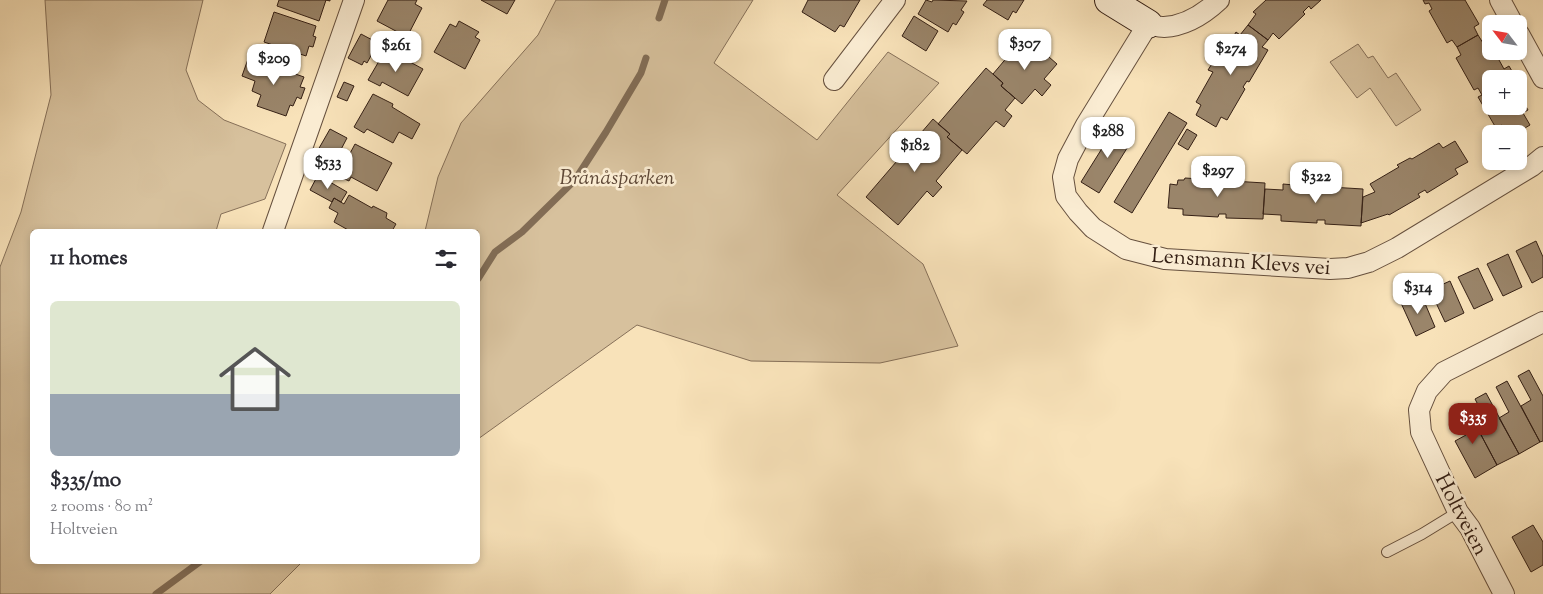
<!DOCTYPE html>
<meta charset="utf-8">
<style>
:root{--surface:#fff;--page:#f2f2f3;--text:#2b2b33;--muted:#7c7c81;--accent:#8f2418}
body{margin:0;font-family:"Sorts Mill Goudy",serif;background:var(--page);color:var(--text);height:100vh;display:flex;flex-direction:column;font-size:19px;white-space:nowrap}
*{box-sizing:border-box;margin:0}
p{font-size:16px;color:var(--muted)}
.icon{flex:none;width:28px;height:28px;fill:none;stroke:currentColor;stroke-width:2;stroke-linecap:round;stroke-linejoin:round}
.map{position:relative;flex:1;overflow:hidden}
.sheet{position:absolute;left:30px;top:229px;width:450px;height:335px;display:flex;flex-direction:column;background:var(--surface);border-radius:8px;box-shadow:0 2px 8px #0003}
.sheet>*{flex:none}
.needle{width:32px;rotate:301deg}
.controls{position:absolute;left:1482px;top:15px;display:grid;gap:10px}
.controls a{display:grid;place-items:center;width:45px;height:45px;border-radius:8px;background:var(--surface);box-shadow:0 2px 8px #0003;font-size:25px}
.price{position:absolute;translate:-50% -42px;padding:0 11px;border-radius:10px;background:#fff;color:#222;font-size:16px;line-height:32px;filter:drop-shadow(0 1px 2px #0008)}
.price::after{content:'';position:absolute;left:50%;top:30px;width:15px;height:11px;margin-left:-8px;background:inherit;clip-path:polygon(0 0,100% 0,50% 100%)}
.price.on{background:var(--accent);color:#fff}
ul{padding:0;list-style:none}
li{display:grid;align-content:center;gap:10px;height:265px;padding:0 20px}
li span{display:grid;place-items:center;height:155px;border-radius:8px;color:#555}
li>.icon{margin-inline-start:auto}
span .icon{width:90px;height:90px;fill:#fffc;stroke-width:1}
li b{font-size:21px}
h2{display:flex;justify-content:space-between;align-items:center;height:60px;padding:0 20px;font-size:21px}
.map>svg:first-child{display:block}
.green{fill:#d7c19d;stroke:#867059}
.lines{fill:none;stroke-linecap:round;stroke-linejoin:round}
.stream{stroke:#826d56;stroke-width:7}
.building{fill:#9a856a;stroke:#352015}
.lane-casing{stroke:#66503e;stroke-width:12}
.street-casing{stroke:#66503e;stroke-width:22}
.secondary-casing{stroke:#352015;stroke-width:30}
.lane{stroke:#faecd2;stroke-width:10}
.street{stroke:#faecd2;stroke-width:20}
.secondary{stroke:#faecd2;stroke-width:28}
.labels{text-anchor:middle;stroke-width:5;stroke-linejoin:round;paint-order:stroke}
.park-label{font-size:21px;font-style:italic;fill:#5e4837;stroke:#faecd2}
.street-label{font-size:21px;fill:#352015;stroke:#faecd2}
</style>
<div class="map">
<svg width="1543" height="594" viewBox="0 0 1543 594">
<rect width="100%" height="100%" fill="#f8e2b9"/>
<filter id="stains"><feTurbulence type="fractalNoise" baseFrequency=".004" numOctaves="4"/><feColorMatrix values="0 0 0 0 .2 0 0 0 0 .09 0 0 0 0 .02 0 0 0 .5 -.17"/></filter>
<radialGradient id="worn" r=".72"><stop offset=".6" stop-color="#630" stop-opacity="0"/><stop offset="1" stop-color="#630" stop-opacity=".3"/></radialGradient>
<path class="green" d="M45 0H203L186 70 198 100 224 120 286 144 265 199 221 214 216 231H32V561H303L270 594H0V267L21 212 51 95Z
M556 0H753L714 63 817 140 888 52 939 83 837 195 923 264 958 346 880 363 751 361 637 325 478 439V231H425L438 177 461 123 538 35Z
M1358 44 1368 58 1373 56 1388 78 1396 73 1421 110 1396 126 1370 88 1357 98 1330 62Z"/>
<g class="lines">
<path class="stream" d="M659 18 665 0
M478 279 495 252 522 232 575 180 606 132 641 73 646 58
M156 594 201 561"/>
</g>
<path class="building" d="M279 0H330V1L326 0 319 21 277 6Z
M388 0H417L415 4 422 8 407 37 377 21Z
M481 0H515L507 14Z
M808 0H860L844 27 840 25 835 32 802 12Z
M926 0 932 2 933 0 967 1 961 10 964 12 956 25 953 23 948 32 918 14Z
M987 0H1024L1016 13 1013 11 1008 20 983 5Z
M1266 0H1321L1311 9 1309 6 1303 12 1305 14 1279 39 1273 33 1268 40 1248 25 1256 14 1253 12Z
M1423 0H1465L1479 24 1474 27 1478 35 1457 47 1452 40 1447 43 1429 11 1432 9 1429 3 1425 4Z
M274 12 316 26 313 36 316 37 313 47 309 46 306 56 264 42Z
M914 16 938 31 926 51 902 36Z
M459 21 479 32 475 37 480 40 465 69 434 52 450 24 456 27Z
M1248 25 1268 40 1262 47 1268 50 1249 82 1247 81 1243 87 1245 89 1227 120 1221 117 1216 127 1196 115 1201 105 1196 102 1213 72 1208 70 1215 59 1219 62 1236 32 1240 35Z
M361 34 378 43 367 63 364 61 362 65 348 58Z
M1478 35 1483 43 1488 40 1491 46V51H1494L1504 69 1509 66 1516 78 1491 79V106H1519V94L1528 110 1523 113 1530 125 1515 134H1507L1502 125 1496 128 1478 97 1482 95 1478 88 1474 90 1456 58 1461 55 1457 47Z
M1025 36 1057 64 1044 79 1051 85 1042 96 1035 89 1022 104 1001 86 1003 83 993 74Z
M386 49 423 69 408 96 382 82 380 86 368 80Z
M248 59 261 64 264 59 279 64 278 68 304 77 300 87 305 88 301 99 297 97 293 106 290 105 286 116 257 106 261 95 252 91 255 81 242 76Z
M986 68 1003 83 1001 86 1015 98 1005 110 1012 116 1004 127 996 121 967 154 947 137 950 134 938 124Z
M344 82 354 86 347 101 337 97Z
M373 94 393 104 392 107 420 124 412 139 399 132 393 143 367 129 364 133 354 127Z
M1169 112 1187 123 1132 213 1114 202Z
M933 119 950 134 947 137 962 150 936 181 942 187 933 197 927 191 898 225 866 197Z
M1116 126 1134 137 1099 193 1081 182Z
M330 129 347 138 336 159 318 150Z
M1187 129 1197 135 1188 150 1178 144Z
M1455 141 1468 162 1455 169 1458 174 1427 193 1425 190 1418 194 1420 197 1389 215 1388 214 1361 223 1363 197 1375 192 1370 184 1399 167 1397 165 1410 158 1412 159 1439 143 1443 148Z
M355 144 392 163 377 191 351 177 349 181 338 176Z
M318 175 347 192 341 202 334 198 332 202 310 190Z
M1185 178 1217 180V179L1232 180V181L1265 183 1263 219 1226 218V214H1219L1218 217 1183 215V209L1168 208 1170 184 1177 185 1178 180H1184Z
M1283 184 1316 187V185L1330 186V187L1363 189 1361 226 1325 224V220H1317V223L1281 221V215L1263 214 1265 189 1283 190Z
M349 195 372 208 373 206 387 213 386 218 396 224 392 231H350L334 222 338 213 329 208 334 198 344 204Z
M1536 241 1543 257V277L1532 283 1516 251Z
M1508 254 1522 287 1503 296 1487 264Z
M1478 268 1493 300 1474 309 1458 277Z
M1450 281 1464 313 1445 322 1430 290Z
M1421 294 1435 327 1416 336 1401 303Z
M1529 370 1543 396V441L1540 442 1521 406 1531 400 1518 376Z
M1507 381 1540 442 1519 454 1499 418 1509 412 1496 387Z
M1486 393 1519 454 1497 465 1478 429 1488 424 1475 399Z
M1465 405 1497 465 1475 478 1455 441 1466 435 1453 411Z
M1533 525 1543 542V565L1531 572 1512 537Z"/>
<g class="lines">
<g class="lane-casing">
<path id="lane" d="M1387 552 1422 534 1458 512"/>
</g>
<g class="street-casing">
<path id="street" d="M1219 0C1204 14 1185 26 1164 27 1159 27 1153 25 1148 24L1086 125 1068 159 1063 177 1066 196 1078 212 1093 228 1126 249 1165 259 1330 269 1348 268 1369 262 1397 248 1532 166 1543 157
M1500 0 1513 24
M1519 34 1543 78
M834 80 895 0
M273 231 354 0
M1504 594 1470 528 1458 512 1421 432 1419 410 1427 391 1444 372 1543 322"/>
</g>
<g class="secondary-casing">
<path id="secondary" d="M1109 0 1148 24"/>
</g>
<use href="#lane" class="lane"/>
<use href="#street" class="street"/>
<use href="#secondary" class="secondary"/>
</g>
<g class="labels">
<g class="park-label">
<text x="617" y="184">Brånåsparken</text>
</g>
<g class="street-label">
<text transform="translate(1241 261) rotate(4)" y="7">Lensmann Klevs vei</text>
<text transform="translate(1462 514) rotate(62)" y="7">Holtveien</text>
</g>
</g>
<rect width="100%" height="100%" filter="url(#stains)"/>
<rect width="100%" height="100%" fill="url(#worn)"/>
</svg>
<div class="controls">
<a><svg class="needle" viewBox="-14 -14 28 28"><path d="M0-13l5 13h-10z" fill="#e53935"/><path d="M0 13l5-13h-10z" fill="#7c7c81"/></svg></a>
<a>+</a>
<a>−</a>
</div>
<b class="price" style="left:1025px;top:71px">$307</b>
<b class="price" style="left:396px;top:73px">$261</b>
<b class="price" style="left:1231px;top:76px">$274</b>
<b class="price" style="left:274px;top:86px">$209</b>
<b class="price" style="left:1108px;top:159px">$288</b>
<b class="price" style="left:915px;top:173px">$182</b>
<b class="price" style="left:328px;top:190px">$533</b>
<b class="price" style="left:1218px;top:198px">$297</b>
<b class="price" style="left:1316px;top:204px">$322</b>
<b class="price" style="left:1418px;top:315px">$314</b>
<b class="price on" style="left:1473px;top:445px">$335</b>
<section class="sheet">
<h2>11 homes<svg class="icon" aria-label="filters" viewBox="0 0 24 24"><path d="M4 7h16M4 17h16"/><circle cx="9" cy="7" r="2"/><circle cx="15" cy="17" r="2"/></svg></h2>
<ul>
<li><span style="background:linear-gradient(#dfe7d0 60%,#9aa5b1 0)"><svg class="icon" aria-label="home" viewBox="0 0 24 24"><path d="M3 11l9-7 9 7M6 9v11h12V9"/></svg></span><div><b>$335/mo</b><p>2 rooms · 80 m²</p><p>Holtveien</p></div></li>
</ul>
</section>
</div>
